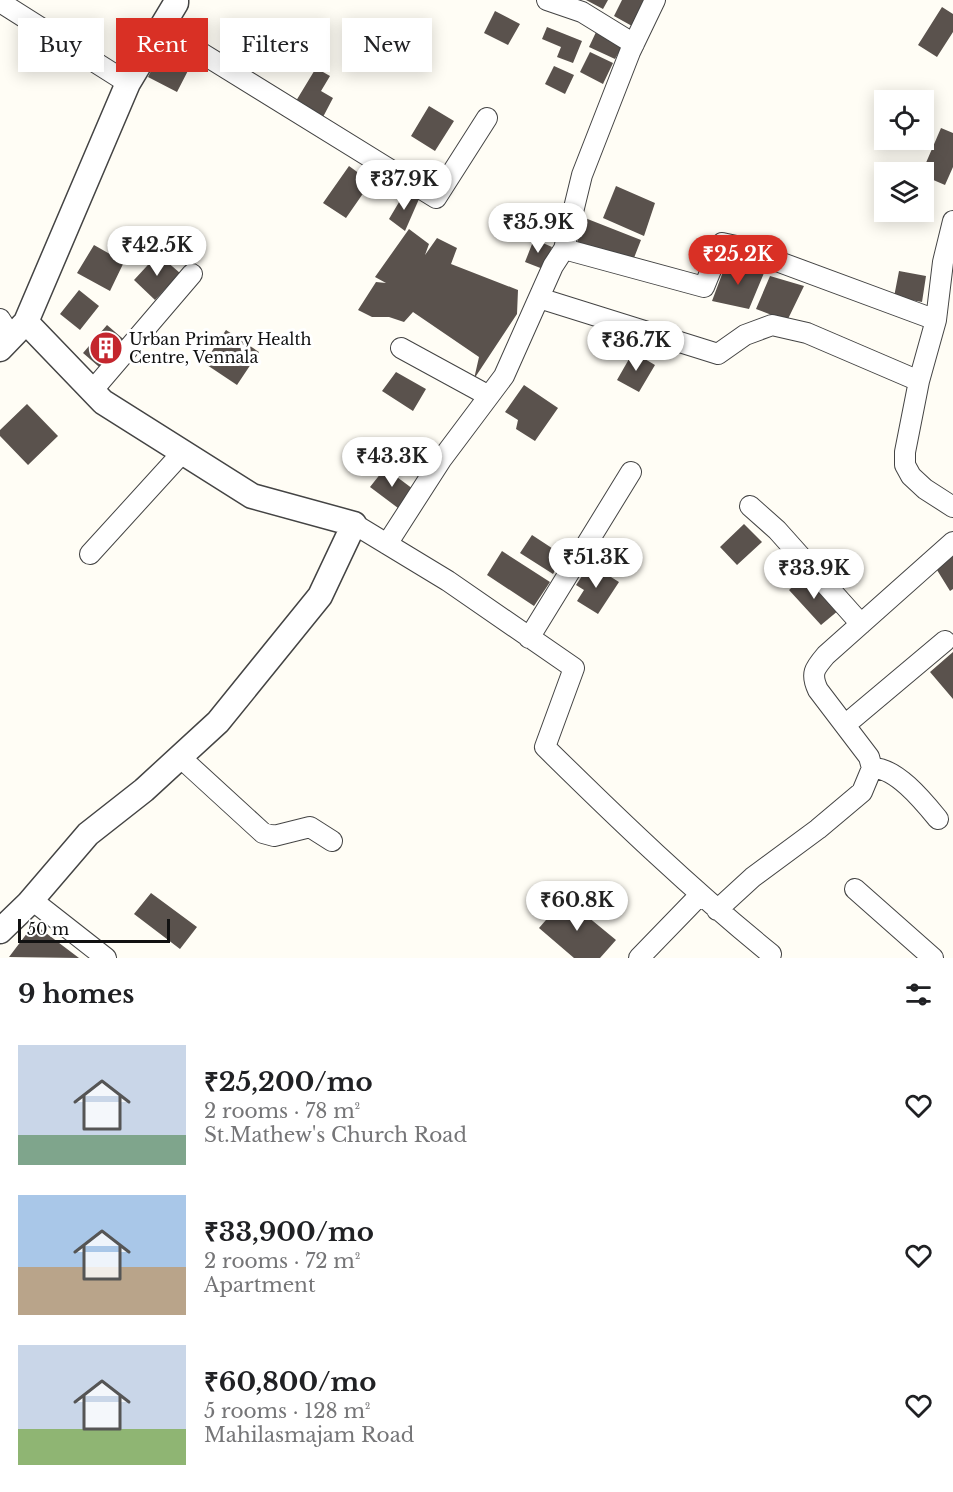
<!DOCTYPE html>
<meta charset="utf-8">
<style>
:root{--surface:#fff;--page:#f6f6f6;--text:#202124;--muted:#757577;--accent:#d93025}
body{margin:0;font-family:"Libre Baskerville",serif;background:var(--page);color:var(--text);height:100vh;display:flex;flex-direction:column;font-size:22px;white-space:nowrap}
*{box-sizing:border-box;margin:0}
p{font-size:20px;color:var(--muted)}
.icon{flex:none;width:33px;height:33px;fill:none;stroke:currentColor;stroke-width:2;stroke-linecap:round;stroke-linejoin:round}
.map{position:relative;height:958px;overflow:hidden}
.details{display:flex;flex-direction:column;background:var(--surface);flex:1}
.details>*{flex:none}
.banner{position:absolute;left:18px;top:18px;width:600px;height:54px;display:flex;gap:12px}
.fabs{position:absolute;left:874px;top:90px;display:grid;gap:12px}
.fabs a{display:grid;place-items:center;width:60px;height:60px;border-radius:0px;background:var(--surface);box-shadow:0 3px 15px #0003;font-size:30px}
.scale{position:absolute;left:18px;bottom:15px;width:152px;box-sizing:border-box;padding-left:6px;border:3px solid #111;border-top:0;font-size:16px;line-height:21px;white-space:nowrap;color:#111;-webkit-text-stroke:4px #fff;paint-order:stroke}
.price{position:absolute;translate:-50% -51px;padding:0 14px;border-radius:21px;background:#fff;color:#222;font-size:20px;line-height:39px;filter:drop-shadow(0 2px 3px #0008)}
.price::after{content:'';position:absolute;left:50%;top:36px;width:18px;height:14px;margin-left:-9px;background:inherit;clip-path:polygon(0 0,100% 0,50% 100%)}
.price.selected{background:var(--accent);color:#fff}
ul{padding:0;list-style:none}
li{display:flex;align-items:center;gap:18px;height:150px;padding:0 18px}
li span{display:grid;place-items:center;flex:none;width:168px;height:120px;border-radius:0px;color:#555}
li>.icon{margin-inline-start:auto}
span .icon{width:72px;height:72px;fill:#fffc;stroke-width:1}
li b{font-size:26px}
h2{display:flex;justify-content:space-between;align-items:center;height:72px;padding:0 18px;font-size:26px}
.pill{padding:0 21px;border-radius:0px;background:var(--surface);box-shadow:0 3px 15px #0003;font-size:21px;line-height:54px}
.pill.selected{background:var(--accent);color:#fff}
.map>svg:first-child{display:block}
.building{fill:#5a524d}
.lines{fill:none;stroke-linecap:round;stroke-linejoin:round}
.minor-casing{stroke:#444;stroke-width:22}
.tertiary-casing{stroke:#444;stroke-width:27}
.minor{stroke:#fff;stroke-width:20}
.tertiary{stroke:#fff;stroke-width:24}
.labels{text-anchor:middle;stroke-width:6;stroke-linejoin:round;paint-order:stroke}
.poi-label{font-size:16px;fill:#111;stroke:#fff;text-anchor:start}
</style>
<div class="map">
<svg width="953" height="958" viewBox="0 0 953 958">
<rect width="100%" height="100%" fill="#fffdf5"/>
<path class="building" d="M586 0H608L603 9Z
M622 0H646L632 26 614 16Z
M942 7 953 14V32L937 57 918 45Z
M495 11 520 24 508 45 484 33Z
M547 27 582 41 573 63 557 57 561 47 542 39Z
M597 30 624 43 615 59 589 47Z
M164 44 194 59 177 92 148 77Z
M590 52 613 63 603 84 580 72Z
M554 66 574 75 565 94 545 84Z
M316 68 330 76 321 91 333 98 323 117 296 101Z
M429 106 454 121 435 151 411 136Z
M941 128 953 133V167L945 185 924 176V172H922Z
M349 166 371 182 346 218 323 203Z
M616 186 655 203 644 236 603 218Z
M405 192 419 199 405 231 389 219Z
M585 218 641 240 632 263 577 243Z
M409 229 429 244 425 255 437 238 457 248 451 264 518 290 517 314 474 379 479 357 413 312 404 322 389 317H372L358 310 376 282 386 283 375 277Z
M534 239 552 247 543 269 525 262Z
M94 245 124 262 110 291 77 273Z
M158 254 180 273 155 300 134 280Z
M727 261 764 273 749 309 712 301Z
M899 271 926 276 922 302 894 297Z
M770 276 804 286 787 321 756 309Z
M79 290 99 306 80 330 60 314Z
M107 325 129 344 105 372 83 353Z
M226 330 259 352 237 385 204 363Z
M633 352 655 365 639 392 617 380Z
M396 372 426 389 413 411 382 391Z
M524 385 558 408 535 441 516 429 518 420 505 412Z
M27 404 58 436 28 465 0 436V430Z
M385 468 413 489 398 508 370 487Z
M744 524 762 542 737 565 720 547Z
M532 535 564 556 553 574 520 553Z
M502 551 550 582 534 606 487 575Z
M953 556V589L950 591 937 570Z
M590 564 619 582 598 614 577 601 584 590 576 585Z
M807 574 839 610 821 625 789 590Z
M953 652V699L930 672Z
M151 893 197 927 180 949 134 914Z
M565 898 616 940 600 958H574L539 928Z
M34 924 79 958 9 957Z"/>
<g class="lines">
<g class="minor-casing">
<path id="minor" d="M547 0 582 12 634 44
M0 2 128 83
M161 28 436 198 487 118
M953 221 943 262 936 320 919 381 905 452V465L911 476 925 489 953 507
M564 249 704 287 722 243 736 246 936 320
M539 298 718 354 745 335 772 325 807 333 919 381
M0 319 12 338
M401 348 489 396
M92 391 192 274
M750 506 777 530 861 624
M354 524 448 581 574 668 545 747C618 819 692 890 771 954
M387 544 441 460 504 376 553 266 564 249 582 175 630 52 655 0
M90 554 182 453
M529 638 631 472
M845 725 945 641
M180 757 263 833 274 836 310 827 332 841
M872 768C896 767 924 802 938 819
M855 889 933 958
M32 900 106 958
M717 910 753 877 818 829 862 792 872 768 869 757 818 690C810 673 815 668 826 655L953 542
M639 958 700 895"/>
</g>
<g class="tertiary-casing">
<path id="tertiary" d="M0 349 26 322 128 83 176 3V0
M0 931 28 904 88 834 144 790 218 722 320 596 354 524 252 496 103 402 26 322"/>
</g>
<use href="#minor" class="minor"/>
<use href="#tertiary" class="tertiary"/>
</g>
<defs>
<g id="building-disc" transform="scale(1.725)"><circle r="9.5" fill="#c4262e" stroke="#fff"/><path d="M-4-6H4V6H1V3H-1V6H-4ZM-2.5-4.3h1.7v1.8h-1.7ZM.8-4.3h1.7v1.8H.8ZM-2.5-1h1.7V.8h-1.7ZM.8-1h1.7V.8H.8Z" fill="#fff"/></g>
</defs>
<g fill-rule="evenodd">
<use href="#building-disc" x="106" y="348"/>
</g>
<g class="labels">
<g class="poi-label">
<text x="129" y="345">Urban Primary Health<tspan x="129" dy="18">Centre, Vennala</tspan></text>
</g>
</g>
</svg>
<div class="fabs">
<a><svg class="icon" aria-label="locate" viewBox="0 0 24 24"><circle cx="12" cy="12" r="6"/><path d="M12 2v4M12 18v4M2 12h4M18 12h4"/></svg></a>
<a><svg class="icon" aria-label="layers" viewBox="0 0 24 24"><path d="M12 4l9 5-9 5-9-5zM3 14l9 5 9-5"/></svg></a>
</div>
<div class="scale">50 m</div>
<b class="price" style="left:404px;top:211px">₹37.9K</b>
<b class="price" style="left:538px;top:254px">₹35.9K</b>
<b class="price" style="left:157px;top:277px">₹42.5K</b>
<b class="price selected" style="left:738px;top:286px">₹25.2K</b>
<b class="price" style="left:636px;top:372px">₹36.7K</b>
<b class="price" style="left:392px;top:488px">₹43.3K</b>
<b class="price" style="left:596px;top:589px">₹51.3K</b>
<b class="price" style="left:814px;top:600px">₹33.9K</b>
<b class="price" style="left:577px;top:932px">₹60.8K</b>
<div class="banner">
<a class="pill">Buy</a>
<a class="pill selected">Rent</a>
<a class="pill">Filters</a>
<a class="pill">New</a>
</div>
</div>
<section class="details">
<h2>9 homes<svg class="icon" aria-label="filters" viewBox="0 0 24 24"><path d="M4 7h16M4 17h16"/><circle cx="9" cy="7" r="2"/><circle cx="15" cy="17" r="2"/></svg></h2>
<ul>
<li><span style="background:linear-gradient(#c9d6e8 75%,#7fa58c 0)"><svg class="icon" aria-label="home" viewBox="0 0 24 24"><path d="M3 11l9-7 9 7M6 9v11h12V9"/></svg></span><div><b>₹25,200/mo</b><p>2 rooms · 78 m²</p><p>St.Mathew's Church Road</p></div><svg class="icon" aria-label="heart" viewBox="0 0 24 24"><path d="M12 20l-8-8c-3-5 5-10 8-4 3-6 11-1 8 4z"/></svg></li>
<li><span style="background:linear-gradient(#a9c7e8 60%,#b9a48a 0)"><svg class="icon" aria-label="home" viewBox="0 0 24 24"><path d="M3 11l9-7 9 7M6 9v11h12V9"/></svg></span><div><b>₹33,900/mo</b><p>2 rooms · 72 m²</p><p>Apartment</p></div><svg class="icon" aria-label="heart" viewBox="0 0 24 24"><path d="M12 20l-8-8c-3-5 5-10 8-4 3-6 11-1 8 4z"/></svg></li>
<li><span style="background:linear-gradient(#c9d6e8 70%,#8fb573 0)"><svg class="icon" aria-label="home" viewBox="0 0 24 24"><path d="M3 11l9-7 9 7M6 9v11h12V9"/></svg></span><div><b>₹60,800/mo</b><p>5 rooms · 128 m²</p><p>Mahilasmajam Road</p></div><svg class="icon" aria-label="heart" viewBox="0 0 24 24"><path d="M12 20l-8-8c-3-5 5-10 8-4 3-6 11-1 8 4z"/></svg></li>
</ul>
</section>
